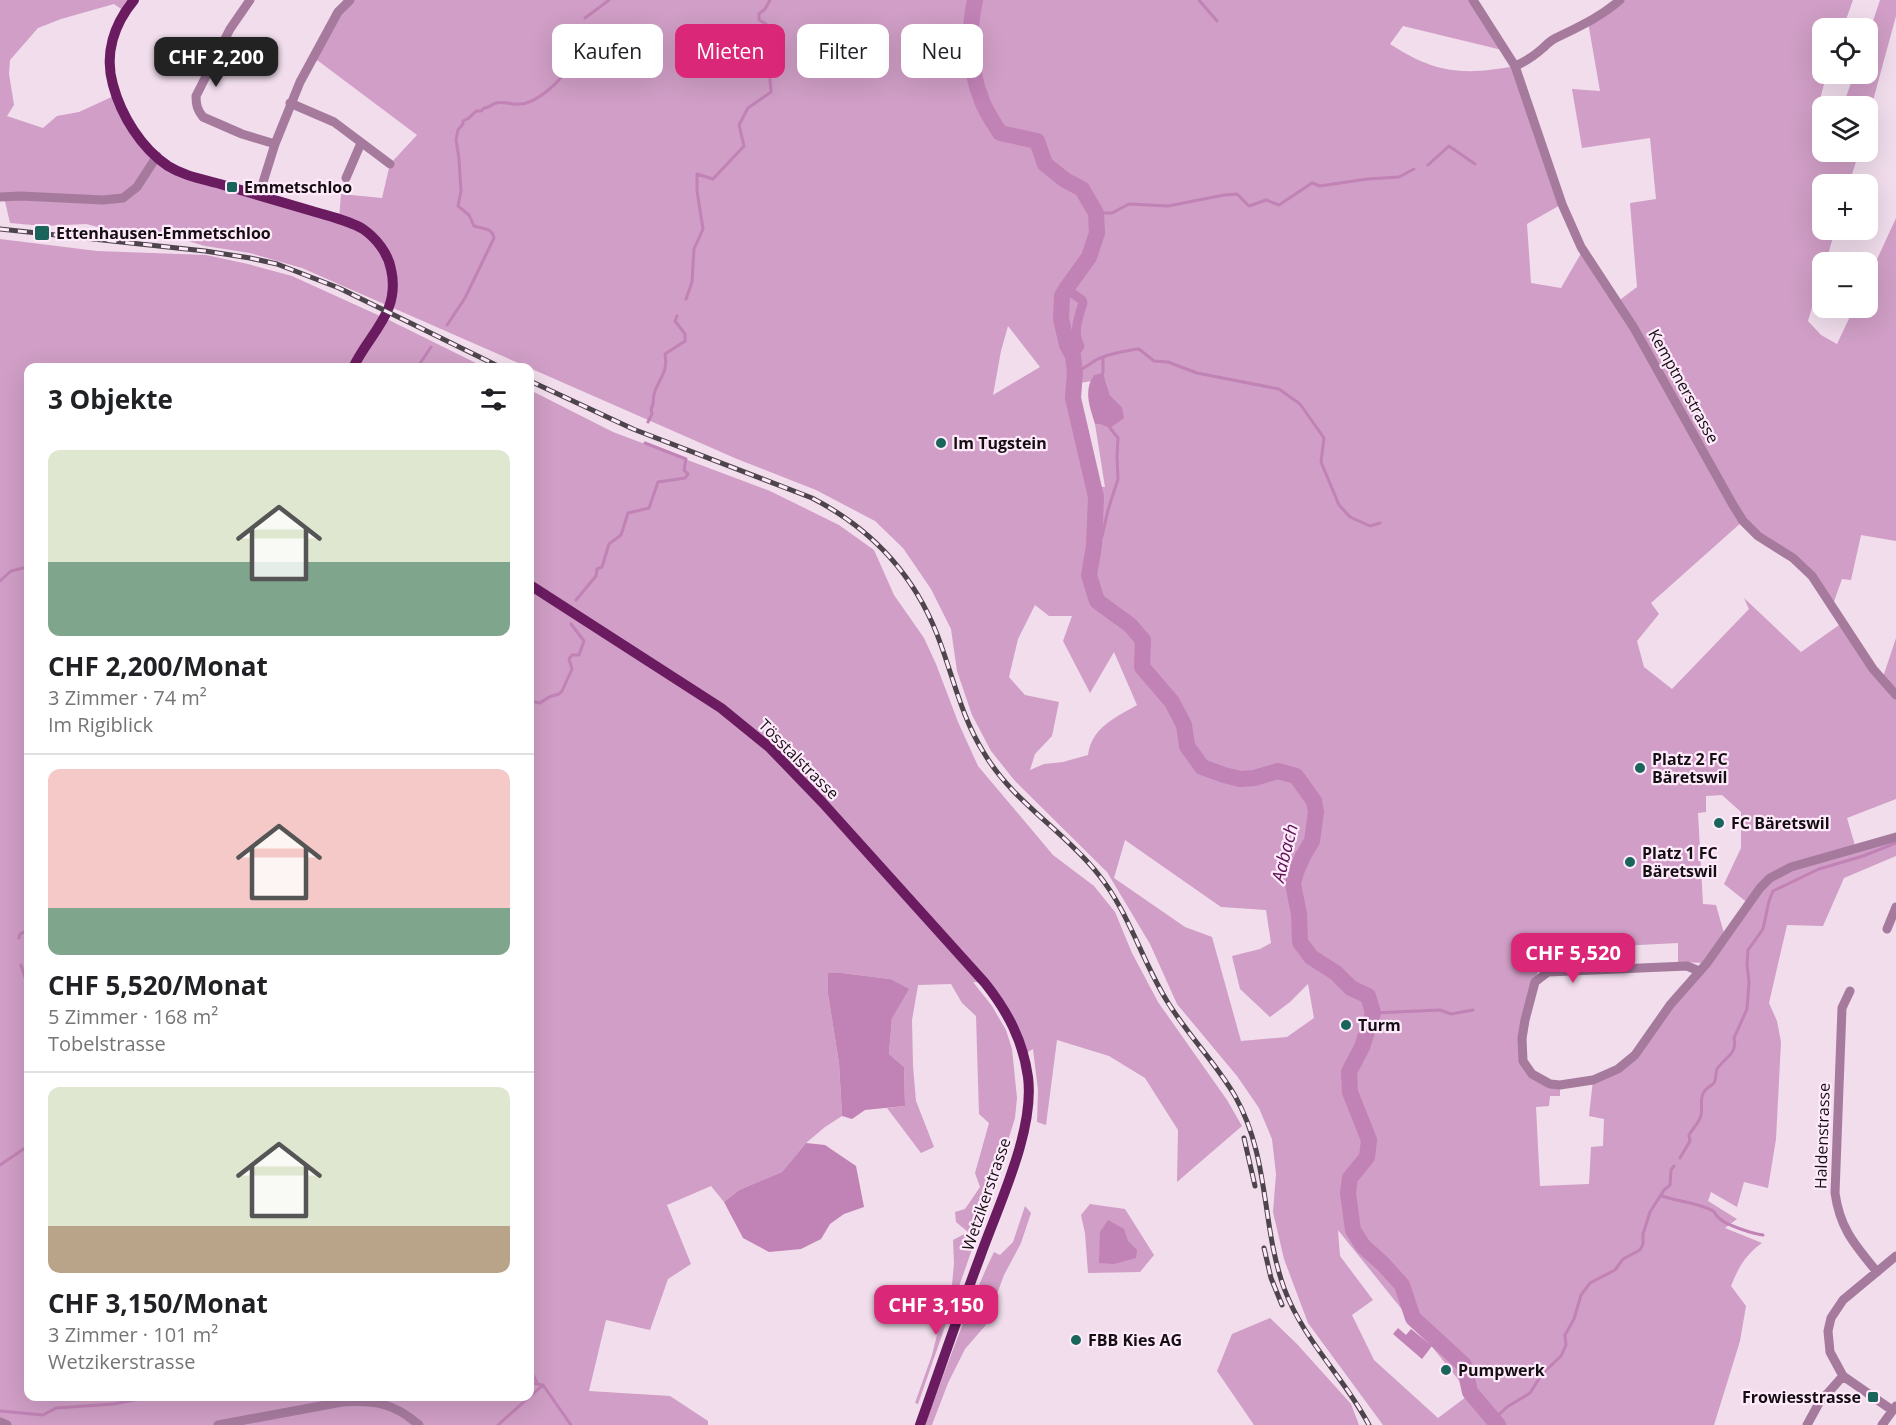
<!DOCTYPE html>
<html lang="de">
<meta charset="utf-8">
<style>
:root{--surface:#fff;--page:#f6f6f6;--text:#202124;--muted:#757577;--line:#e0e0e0;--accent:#db2777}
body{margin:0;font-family:"Open Sans",sans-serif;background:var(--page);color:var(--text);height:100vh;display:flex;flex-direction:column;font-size:22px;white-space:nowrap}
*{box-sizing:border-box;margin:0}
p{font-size:20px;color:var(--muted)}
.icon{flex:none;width:33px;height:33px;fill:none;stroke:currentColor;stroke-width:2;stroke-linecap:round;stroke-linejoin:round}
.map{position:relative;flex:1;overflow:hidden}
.sheet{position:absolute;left:24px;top:363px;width:510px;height:1038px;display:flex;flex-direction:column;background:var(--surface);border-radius:12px;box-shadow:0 6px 24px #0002}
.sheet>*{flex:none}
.top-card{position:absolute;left:552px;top:24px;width:570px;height:54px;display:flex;gap:12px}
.fabs{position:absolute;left:1812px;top:18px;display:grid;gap:12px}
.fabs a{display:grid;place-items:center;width:66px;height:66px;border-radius:12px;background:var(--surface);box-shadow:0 6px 24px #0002;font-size:30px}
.price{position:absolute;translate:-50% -51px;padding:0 14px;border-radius:12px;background:var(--accent);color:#fff;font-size:20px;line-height:39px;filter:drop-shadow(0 2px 3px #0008)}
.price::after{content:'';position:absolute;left:50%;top:36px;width:18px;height:14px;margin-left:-9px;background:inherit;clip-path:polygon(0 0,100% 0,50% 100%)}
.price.selected{background:#222;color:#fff}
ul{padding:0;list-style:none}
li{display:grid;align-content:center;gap:12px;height:318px;padding:0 24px}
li+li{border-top:2px solid var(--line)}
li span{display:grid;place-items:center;height:186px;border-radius:12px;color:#555}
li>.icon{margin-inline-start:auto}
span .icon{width:108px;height:108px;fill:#fffc;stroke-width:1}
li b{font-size:26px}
h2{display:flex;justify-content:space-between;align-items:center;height:72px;padding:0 24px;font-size:26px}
.chip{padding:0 21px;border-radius:12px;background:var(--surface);box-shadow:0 6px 24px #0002;font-size:21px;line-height:54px}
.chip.selected{background:var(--accent);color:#fff}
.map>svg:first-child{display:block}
.green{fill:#d09ec6;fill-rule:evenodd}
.water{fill:#c182b5}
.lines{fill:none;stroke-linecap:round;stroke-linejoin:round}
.stream{stroke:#c182b5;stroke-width:3}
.canal{stroke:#c182b5;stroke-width:9}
.river{stroke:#c182b5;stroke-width:16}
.minor{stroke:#a67a9d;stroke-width:9}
.major{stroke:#6b1c61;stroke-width:10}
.rail-casing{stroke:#4e444c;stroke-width:5}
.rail{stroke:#feeafa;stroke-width:3;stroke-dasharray:9;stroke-linecap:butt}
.poi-dot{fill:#19645b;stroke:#feeafa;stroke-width:2}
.labels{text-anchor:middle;stroke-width:4.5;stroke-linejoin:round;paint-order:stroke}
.poi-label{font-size:16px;font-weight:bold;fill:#150f14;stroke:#feeafa;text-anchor:start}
.street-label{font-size:16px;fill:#150f14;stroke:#feeafa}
.water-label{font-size:18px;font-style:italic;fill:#5d1054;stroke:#feeafa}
</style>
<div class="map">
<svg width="1896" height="1425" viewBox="0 0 1896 1425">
<rect width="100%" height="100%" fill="#f1ddec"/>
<path class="green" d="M0 0H134L124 11 114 4 61 19 38 28 10 60 9 74 14 105 7 116 43 128 57 116 79 112 116 95 123 112 166 164 339 219 341 194 382 198 390 164 417 135 313 57 350 0H1473L1506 51 1403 26 1390 44C1435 73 1462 76 1515 66L1562 204 1527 224 1531 283 1561 288 1583 250 1617 302 1637 287 1630 203 1656 199 1650 138 1582 148 1572 89 1600 91 1588 22 1619 0H1853L1843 28H1822V74H1827C1818 104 1815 119 1817 151L1826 153 1827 152H1859L1849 184H1822V230H1835L1826 262H1822V273L1808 321 1821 335 1837 344 1854 308H1868V279L1896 218V541L1861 535 1851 580 1842 579 1832 607 1812 576 1743 521 1651 603 1659 614 1637 641 1644 667 1672 689 1749 609 1744 598 1801 652 1842 623 1882 680 1896 638V799L1847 818 1856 849 1896 837V856L1844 878 1823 926 1787 925 1769 1003 1777 1021 1781 1042 1776 1139 1768 1188 1744 1182 1737 1207 1711 1192 1708 1201 1737 1219 1725 1228 1762 1243C1746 1254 1738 1268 1731 1286L1746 1306 1740 1341 1714 1425H1383L1308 1323 1284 1259 1273 1212 1276 1174 1272 1139 1259 1108 1237 1076 1177 1004 1150 944 1107 872 1015 781 991 751 972 715 957 671 951 629 931 589 903 548 875 521 816 490 737 459 302 268 250 253 205 246 161 233 111 230 86 224 43 226 10 223 4 197H0ZM1008 326 1040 367 993 395 1001 351ZM1105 379 1110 395 1122 407 1100 424H1095L1105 487 1094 486 1072 408 1073 384ZM1035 605 1049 616H1072L1063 641 1090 693 1114 652 1137 705C1115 718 1092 727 1088 755L1063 762 1044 764 1030 770 1035 754 1052 736 1059 702 1025 695 1009 677 1018 639ZM1722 795 1741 812V848L1724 884 1749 904 1725 937 1716 905 1703 904 1698 813 1706 812V796ZM1125 840 1221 907 1266 910 1271 943 1260 949 1232 956 1240 989 1270 1017 1290 1002 1308 984 1314 1018 1287 1037 1241 1041 1212 937 1185 927 1114 878ZM1678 943V962L1706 963 1618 1069 1593 1080 1589 1116 1604 1119 1603 1146 1591 1147 1589 1184 1540 1186 1536 1107 1549 1106 1550 1096H1560V1085L1550 1084 1523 1061 1535 982 1543 950ZM1338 1230 1470 1394 1438 1418 1374 1360 1352 1315 1373 1300 1340 1256Z
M1880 0H1896V16L1868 119V106H1843L1854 74H1868V36Z
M0 239 97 251 206 255 248 264 292 276 391 321 484 367 28 368V1396H530V390L613 432 770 491 839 525 874 550 894 595 924 638 936 664 958 722 978 766 1053 855 1094 886 1115 912 1132 953 1158 1002 1227 1100 1242 1126 1177 1182 1178 1130 1145 1078 1109 1056 1057 1040 1046 1125 1037 1122 1038 1090 1033 1049 1023 1055 985 983 973 982 992 1006 1006 1030 1012 1049 1017 1098 1015 1118 993 1189 918 1404 915 1403 932 1355 938 1331 951 1296 954 1263 953 1240 968 1232 956 1222 955 1212 965 1209 980 1187 975 1173 989 1123 979 1114 976 1016 962 1003 951 984 918 985 912 1020 913 1066 916 1101 934 1147 921 1153 887 1108 905 1106 904 1067 889 1054 892 1018 890 979 842 973H828V994L839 1063 842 1116 825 1127 806 1143 782 1172 739 1190 724 1202 711 1186 667 1205 691 1264 668 1279 650 1330 606 1320 589 1391 670 1396 708 1421V1425H0Z
M1090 1204 1125 1209 1154 1255 1140 1272 1088 1273 1085 1233 1081 1215Z
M1025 1206 1031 1213 1021 1243 1004 1275 985 1326 965 1349 948 1383 932 1425H925C947 1366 967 1308 994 1252L1000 1255 1013 1242Z
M1270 1318 1297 1344 1351 1404 1359 1425H1254L1217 1371 1232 1334Z"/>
<path class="water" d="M1103 373 1110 395 1122 407 1124 418 1110 428 1100 424H1095C1090 407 1083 391 1094 375Z
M828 973H842L890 979 909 989 892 1018 889 1054 904 1067 905 1106 865 1110 852 1119 842 1116 839 1063 828 994Z
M806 1143 825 1145 856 1166 864 1207 844 1214 830 1224 821 1239 801 1249 769 1252 743 1238 724 1202 739 1190 782 1172Z
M1108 1220 1124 1229 1128 1241 1137 1250 1136 1258 1114 1264 1099 1263 1100 1232Z
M1398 1328 1406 1335 1411 1329 1432 1346 1422 1359 1393 1334Z"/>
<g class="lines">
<path class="stream" d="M1199 0 1217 21
M585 18 609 0
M1428 165 1449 146 1475 164
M1096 213H1112L1129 204 1168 206 1224 195 1237 194 1249 206 1266 200 1279 205 1312 183 1320 186 1367 179 1399 177 1414 169
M686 299 692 282 694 249 703 229 697 191V174L713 179 744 146 739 125 748 108 771 92 769 69 774 61 765 52 768 35 766 24 759 20V14L765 9 770 0
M447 325 465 298 494 238C492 227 482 229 474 226L469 215 458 206 461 191 459 159 456 139 458 130 463 124V121L469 118 476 111H481L484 108C490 108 491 104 496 103 503 101 512 105 520 104 535 104 561 82 567 68 568 65 567 61 568 59 576 45 585 55 576 31
M417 368 431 347
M1075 372C1084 369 1089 364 1096 360 1104 355 1129 350 1139 349L1154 361 1168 362 1197 373 1279 389 1300 404 1324 438 1321 462 1339 505 1350 517 1370 526 1380 523
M1103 373V358
M648 422 652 414 651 409C655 403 652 398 655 391 661 376 668 371 665 354L685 341V334L675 321 677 316
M1094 546 1102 536 1108 510 1118 479 1117 457 1118 438 1110 428
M0 581 11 571 28 567
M576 600 596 576 597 569 602 567 609 544 621 535 628 513 649 508 658 482 685 478 688 474 684 470 686 459 645 443
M530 701 540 703 549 697 559 694 562 691 572 669 569 659 572 655H579L584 641 571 624
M19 938 20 934 28 930
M21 965 28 987
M1373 1013 1440 1010 1451 1014 1473 1010
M1680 1158 1690 1141 1689 1135C1693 1128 1700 1122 1701 1115 1703 1107 1699 1099 1704 1092 1706 1088 1711 1086 1714 1083 1717 1078 1715 1074 1717 1069 1724 1058 1738 1054 1734 1038L1747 1009 1749 982 1747 965 1748 950 1763 929 1769 901 1773 891 1819 869 1863 856 1896 843
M0 1165 28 1146
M1662 1196C1676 1201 1702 1204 1713 1211 1716 1213 1715 1215 1719 1218 1725 1225 1754 1234 1763 1235
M530 1370 538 1384
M530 1383 543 1385 571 1425
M0 1411 43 1415 56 1408 114 1404 155 1396
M1494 1419 1507 1407 1530 1393 1542 1374 1561 1356 1566 1345 1565 1335 1574 1319 1581 1295 1590 1283 1615 1270 1623 1259 1640 1250 1643 1244V1234L1650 1212 1664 1190 1670 1185 1671 1170 1674 1166
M498 1425 543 1385"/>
<path class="canal" d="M1066 289 1082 300 1083 303C1079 316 1072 333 1080 346L1073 356"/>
<path class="river" d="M975 0C968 33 969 69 982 101 986 112 994 123 1000 133L1037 141 1045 164 1065 180 1082 189 1096 213 1097 233 1089 257 1066 289 1062 296 1061 319 1067 345 1073 356 1075 372 1073 398 1096 497 1094 546 1089 575 1097 601 1130 625 1143 640 1142 667 1172 702 1184 725 1187 746 1202 767 1224 775 1240 779 1254 778 1278 771 1296 776 1314 801 1316 812 1312 841 1303 856 1296 872 1293 884 1299 914 1300 942 1311 957 1336 973 1351 988 1368 996 1373 1013 1362 1047 1349 1072 1350 1092 1369 1140 1367 1157 1350 1178 1348 1193 1353 1230 1363 1246 1383 1264 1402 1285 1413 1318 1464 1365 1470 1392 1498 1425"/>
<path class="minor" d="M250 0 230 29 196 96C196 104 197 110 203 117L242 134 275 144
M1473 0 1515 66 1562 204 1581 247 1634 328 1733 505 1743 521 1758 536 1793 558 1812 576 1873 669 1896 695
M1515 66C1525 62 1534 56 1543 48 1546 45 1550 41 1554 39 1576 28 1601 17 1620 0
M290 103 334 122 390 164
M346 178 361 143
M259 195 275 144 300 82 338 12 350 0
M0 197 21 196 103 200 123 198 137 187 157 156
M1887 929 1896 907
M1699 971 1687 966 1548 972 1535 982 1525 1020 1522 1038 1523 1061 1532 1074 1550 1084 1560 1085 1593 1080 1618 1069 1635 1055 1670 1005 1707 963 1760 888 1770 878 1791 867 1896 837
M1850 991 1842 1008 1835 1193C1840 1229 1855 1245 1877 1272
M1892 1410 1843 1376 1830 1352 1828 1331 1831 1318 1843 1300 1896 1256
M0 1422 7 1425
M218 1425 342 1402C375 1400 394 1403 419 1425
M1807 1425 1819 1403 1843 1376
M1882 1425 1896 1406"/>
<path class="major" d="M134 0C114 24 104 54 113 85 121 115 141 148 168 166 184 176 202 179 220 184 250 193 281 202 312 211 328 216 348 220 363 229 376 238 388 253 391 269 401 313 369 333 353 368
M530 585 721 708 769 747 822 802 985 983C1008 1012 1023 1041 1028 1077 1035 1131 998 1206 980 1257 959 1313 940 1369 920 1425"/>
<g class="rail-casing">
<path id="rail" d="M0 229 205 251 250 258 277 264 339 288 502 368
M530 381 633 429 812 498C874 530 918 579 941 645 954 681 963 720 984 753 1013 802 1063 830 1098 874 1129 912 1141 959 1167 1001 1187 1034 1215 1062 1235 1096 1270 1158 1261 1224 1284 1288 1303 1340 1344 1377 1369 1425
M1244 1138 1255 1186
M1264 1248 1271 1278 1282 1305"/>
</g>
<use href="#rail" class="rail"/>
</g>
<g class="poi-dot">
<rect x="226" y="181" width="12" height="12" rx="3"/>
<rect x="34" y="225" width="16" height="16" rx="3"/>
<circle cx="941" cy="443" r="6"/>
<circle cx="1640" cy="768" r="6"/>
<circle cx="1719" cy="823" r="6"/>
<circle cx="1630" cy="862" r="6"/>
<circle cx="1346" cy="1025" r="6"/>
<circle cx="1076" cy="1340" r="6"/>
<circle cx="1446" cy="1370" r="6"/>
<rect x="1867" y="1391" width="12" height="12" rx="3"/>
</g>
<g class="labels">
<g class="poi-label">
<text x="244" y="193">Emmetschloo</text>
<text x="56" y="239">Ettenhausen-Emmetschloo</text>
<text x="953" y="449">Im Tugstein</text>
<text x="1652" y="765">Platz 2 FC<tspan x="1652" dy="18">Bäretswil</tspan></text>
<text x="1731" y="829">FC Bäretswil</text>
<text x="1642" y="859">Platz 1 FC<tspan x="1642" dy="18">Bäretswil</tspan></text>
<text x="1358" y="1031">Turm</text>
<text x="1088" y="1346">FBB Kies AG</text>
<text x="1458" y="1376">Pumpwerk</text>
<text x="1861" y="1403" text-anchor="end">Frowiesstrasse</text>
</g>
<g class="street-label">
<text transform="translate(1684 386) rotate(61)" y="6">Kemptnerstrasse</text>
<text transform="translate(799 759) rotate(45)" y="6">Tösstalstrasse</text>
<text transform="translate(1822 1136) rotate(-88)" y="6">Haldenstrasse</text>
<text transform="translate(986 1194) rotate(-71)" y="6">Wetzikerstrasse</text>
</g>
<g class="water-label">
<text transform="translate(1285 853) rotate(-76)" y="6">Aabach</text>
</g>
</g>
</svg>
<div class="fabs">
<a><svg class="icon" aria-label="locate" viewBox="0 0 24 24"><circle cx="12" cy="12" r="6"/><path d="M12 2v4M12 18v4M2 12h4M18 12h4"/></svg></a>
<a><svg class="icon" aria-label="layers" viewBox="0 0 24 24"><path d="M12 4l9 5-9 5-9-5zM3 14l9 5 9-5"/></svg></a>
<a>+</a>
<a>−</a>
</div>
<b class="price selected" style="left:216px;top:88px">CHF 2,200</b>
<b class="price" style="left:1573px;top:984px">CHF 5,520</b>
<b class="price" style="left:936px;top:1336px">CHF 3,150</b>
<div class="top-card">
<a class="chip">Kaufen</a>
<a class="chip selected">Mieten</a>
<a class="chip">Filter</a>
<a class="chip">Neu</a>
</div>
<section class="sheet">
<h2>3 Objekte<svg class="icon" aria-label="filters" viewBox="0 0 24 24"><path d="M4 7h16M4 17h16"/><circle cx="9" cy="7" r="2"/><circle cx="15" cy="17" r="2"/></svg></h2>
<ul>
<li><span style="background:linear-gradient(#dfe7d0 60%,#7fa58c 0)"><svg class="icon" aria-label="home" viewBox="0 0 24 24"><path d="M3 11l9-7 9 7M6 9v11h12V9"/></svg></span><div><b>CHF 2,200/Monat</b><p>3 Zimmer · 74 m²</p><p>Im Rigiblick</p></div></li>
<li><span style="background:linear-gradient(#f6c9c9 75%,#7fa58c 0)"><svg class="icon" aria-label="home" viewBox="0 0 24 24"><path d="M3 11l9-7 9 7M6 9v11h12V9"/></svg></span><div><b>CHF 5,520/Monat</b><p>5 Zimmer · 168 m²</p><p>Tobelstrasse</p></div></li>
<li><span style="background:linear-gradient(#dfe7d0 75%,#b9a48a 0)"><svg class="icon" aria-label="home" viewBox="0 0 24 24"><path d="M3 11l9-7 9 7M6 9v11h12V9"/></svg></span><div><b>CHF 3,150/Monat</b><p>3 Zimmer · 101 m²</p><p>Wetzikerstrasse</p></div></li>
</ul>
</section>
</div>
